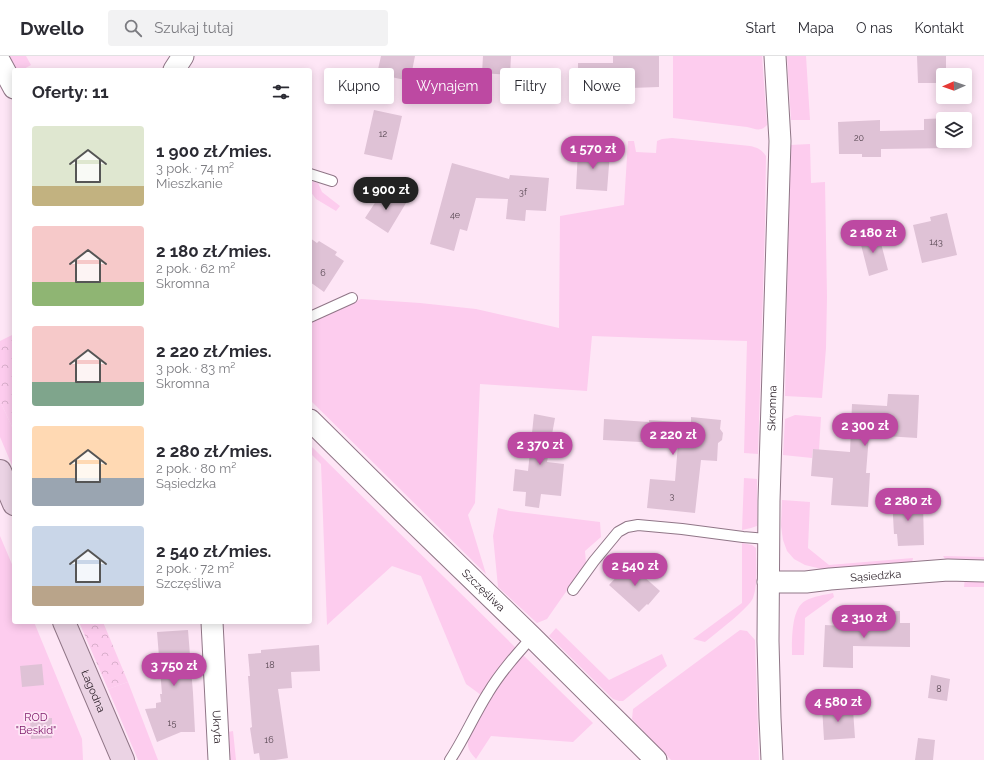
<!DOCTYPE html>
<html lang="pl">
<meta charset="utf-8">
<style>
:root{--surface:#fff;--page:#f2f2f3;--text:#2b2b33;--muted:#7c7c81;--line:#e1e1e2;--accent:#bd49a2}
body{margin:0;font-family:Raleway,sans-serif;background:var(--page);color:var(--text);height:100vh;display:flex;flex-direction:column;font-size:15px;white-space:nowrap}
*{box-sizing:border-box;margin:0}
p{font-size:13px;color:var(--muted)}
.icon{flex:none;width:22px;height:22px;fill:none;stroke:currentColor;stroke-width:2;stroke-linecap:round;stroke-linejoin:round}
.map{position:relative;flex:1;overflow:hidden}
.side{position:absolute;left:12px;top:12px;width:300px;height:556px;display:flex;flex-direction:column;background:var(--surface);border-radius:4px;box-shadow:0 2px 10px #0003}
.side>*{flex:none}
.hud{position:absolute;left:324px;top:12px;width:380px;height:36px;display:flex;gap:8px}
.needle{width:26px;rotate:268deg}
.controls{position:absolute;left:936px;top:12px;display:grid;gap:8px}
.controls a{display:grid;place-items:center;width:36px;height:36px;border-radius:4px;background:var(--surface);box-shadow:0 2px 10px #0003;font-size:20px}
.price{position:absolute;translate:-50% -34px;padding:0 9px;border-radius:14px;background:var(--accent);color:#fff;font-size:13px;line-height:26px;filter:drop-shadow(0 1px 2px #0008)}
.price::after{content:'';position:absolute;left:50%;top:24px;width:12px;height:9px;margin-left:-6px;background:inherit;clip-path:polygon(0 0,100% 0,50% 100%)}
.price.on{background:#222;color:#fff}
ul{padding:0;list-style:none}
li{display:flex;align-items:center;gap:12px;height:100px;padding:0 20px}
li span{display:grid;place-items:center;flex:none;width:112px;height:80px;border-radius:4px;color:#555}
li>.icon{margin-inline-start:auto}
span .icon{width:48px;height:48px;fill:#fffc;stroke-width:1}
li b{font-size:17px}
h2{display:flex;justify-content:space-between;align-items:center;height:48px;padding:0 20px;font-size:17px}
.tag{padding:0 14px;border-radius:4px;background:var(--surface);box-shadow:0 2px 10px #0003;font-size:14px;line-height:36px}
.tag.on{background:var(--accent);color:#fff}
header{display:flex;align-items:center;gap:24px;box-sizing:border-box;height:56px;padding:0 20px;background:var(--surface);border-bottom:1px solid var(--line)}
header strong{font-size:19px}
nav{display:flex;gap:22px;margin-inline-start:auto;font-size:14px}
.search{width:280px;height:36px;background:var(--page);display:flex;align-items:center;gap:10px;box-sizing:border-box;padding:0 14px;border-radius:4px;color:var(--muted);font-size:15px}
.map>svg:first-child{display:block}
.green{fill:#fdccee}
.forest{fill:url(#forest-crowns)}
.building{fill:#dfc2d6}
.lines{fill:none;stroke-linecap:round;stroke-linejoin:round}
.lane-casing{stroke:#907687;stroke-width:12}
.street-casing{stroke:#907687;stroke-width:23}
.secondary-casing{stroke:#907687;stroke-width:24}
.lane{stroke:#fff;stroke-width:10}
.street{stroke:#fff;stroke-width:21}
.secondary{stroke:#ebd3e4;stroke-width:22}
.labels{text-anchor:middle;stroke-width:3.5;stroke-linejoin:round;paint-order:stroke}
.number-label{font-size:9px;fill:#564651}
.street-label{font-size:11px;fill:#281d25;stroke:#fee6f6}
.park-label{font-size:11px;fill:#7c1868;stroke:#fee6f6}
</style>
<header>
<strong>Dwello</strong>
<div class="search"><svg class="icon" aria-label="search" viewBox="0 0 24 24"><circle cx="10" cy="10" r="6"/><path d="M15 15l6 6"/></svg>Szukaj tutaj</div>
<nav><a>Start</a><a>Mapa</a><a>O nas</a><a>Kontakt</a></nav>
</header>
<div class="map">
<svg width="984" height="704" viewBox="0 0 984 704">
<defs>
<pattern id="forest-crowns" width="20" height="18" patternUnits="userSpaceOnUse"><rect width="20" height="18" fill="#fdccee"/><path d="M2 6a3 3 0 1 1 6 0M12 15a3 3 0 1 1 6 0" fill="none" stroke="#d9afcc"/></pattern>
</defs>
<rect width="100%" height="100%" fill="#fee6f6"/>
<path class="green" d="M10 0H26L31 9 22 14H17Z
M673 0H762L767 69C761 76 755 73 747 71L673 62Z
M787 0H806L810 64H791Z
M672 82 750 90C758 92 761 93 766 100L765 168 758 398 744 397 747 285 646 282 592 280 587 335 480 328 475 447 468 459 486 518 310 344V267L361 243 420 247 476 253 559 272 560 160 624 149 628 85H634L636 96 656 97 657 85 662 83Z
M810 88 811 127 825 126 827 241 826 292 822 342 785 340 790 89Z
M310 125 318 127 322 136 340 150 336 155 316 143 310 135Z
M0 345 14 375V414L0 381Z
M795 359 821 361 819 394 813 393 812 402 783 399 785 363Z
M310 389 517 593 497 615 481 639 466 628 421 520 392 510 327 569 321 408 310 397Z
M744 422 757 423V470L751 472 742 474Z
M782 444 810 446 808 492 829 509 913 502 912 507 830 515 805 509 794 503 787 495 783 484 781 470Z
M498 452 510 455 600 466 601 481 585 495 586 507 547 563 537 567 498 531 493 480Z
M0 480 14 513V566H34L82 683 83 704H0Z
M742 487 752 489 756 492C756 506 758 529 753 542 749 552 716 577 705 586L693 583 742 547Z
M943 500 984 501V509L947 506Z
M965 522H984V531H964Z
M833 537 834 541 805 562 804 599H792C792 584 791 553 805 545 814 540 824 539 833 537Z
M556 572 609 624 662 598 667 610 623 645H619L613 643 549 580Z
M740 574 747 575 755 584 759 704H671L632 663 633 653Z
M523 599 593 667 573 686 491 680 476 703C473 699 469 696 468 690 467 685 471 678 473 673 485 645 503 622 523 599Z
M128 626 158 704H138L108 633Z
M233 675 236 704H230L229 701 225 700 223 677Z"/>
<path class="forest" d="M14 278V375L0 345V285Z
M79 566H103L128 626 108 633Z"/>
<path class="building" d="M381 0H415L410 25 377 18Z
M483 0H511L510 19 482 17Z
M613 0H659V31L631 32 630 28H578V7H613Z
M917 0H946V19H943V27H918Z
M374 54 402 60 392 104 364 98Z
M953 62V63H943V85H954V92L881 93V101H862V98H839L838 66 880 64V75L924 74V63Z
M578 94 610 96 607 135 576 133Z
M452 107 509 123 510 119 549 122 546 155 526 154 525 165 506 163 508 143 476 142 467 175 460 173 454 195 430 188Z
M384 133 406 147 388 177 365 162Z
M947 157 957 199 922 207 913 169 931 165 930 161Z
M878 176 888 214 869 220 859 181Z
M310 182 317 187 319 185 337 196 335 199 344 205 324 236 310 226Z
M888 338 919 339 917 382 869 379 866 417H870L868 451 831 449 833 422 811 420 813 393 850 396 852 348 887 350Z
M534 358 555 362 547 406 564 408 561 440 541 438 539 452 525 450 526 436 513 435 515 413 528 415Z
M691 361 721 364 720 373 723 377 722 384 718 387 717 405 701 404 695 457 647 452 650 423 675 425 678 388 603 384 604 363 649 366V364L691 367Z
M912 441V447H923L924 489 898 490 897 478H894L892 442Z
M632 504 645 515 642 519 660 535 648 549 647 548 639 556 609 529Z
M879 555H900V567H910V591L853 590V612L823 611 825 569 879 572Z
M188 574 193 637 195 676H181L157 686 145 653 156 652V647L161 646 160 638H162L157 576Z
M319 589 320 615 291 616 292 632 278 633 288 702 275 704H260L259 697 254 698 250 672 252 671 248 620H250L248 598 261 597V594Z
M42 608 44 629 22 631 20 610Z
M931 619 950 623 947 645 928 642Z
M843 649V654H853L855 682 824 684 822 650Z
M52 662V682L31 683 30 663Z
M918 682 935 684 933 704H915Z"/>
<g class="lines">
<g class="lane-casing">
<path id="lane" d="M310 118 332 125
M310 261 352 242
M573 534 594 505 618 476 627 471 638 469 682 473 743 481 768 483
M450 704C464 683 474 659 488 637 500 617 516 599 532 581"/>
</g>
<g class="street-casing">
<g id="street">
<path d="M0 6 14 32"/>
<path d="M174 14 183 0"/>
<path id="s1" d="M310 364 403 456 532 581 656 704"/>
<path id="s2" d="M768 526H806L830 523 948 514 984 515"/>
<path id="s3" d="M212 566 219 704"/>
<path id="s4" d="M772 704 770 662 768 585 769 445 780 85 775 0"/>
</g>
</g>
<g class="secondary-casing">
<g id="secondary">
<path d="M0 415 14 448"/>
<path id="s5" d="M64 566 123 704"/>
</g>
</g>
<use href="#lane" class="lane"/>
<use href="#street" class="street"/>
<use href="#secondary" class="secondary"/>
</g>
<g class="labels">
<g class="number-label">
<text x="383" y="81">12</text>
<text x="859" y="85">20</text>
<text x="523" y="139">3f</text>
<text x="455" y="162">4e</text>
<text x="936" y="189">143</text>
<text x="323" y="220">6</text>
<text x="672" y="443">3</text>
<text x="270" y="612">18</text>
<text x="939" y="636">8</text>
<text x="172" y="670">15</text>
<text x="269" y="687">16</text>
</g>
<g class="street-label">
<text dy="4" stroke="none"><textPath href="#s4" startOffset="352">Skromna</textPath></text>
<text dy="4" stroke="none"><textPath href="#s2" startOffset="108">Sąsiedzka</textPath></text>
<text dy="4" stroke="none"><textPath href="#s1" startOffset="243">Szczęśliwa</textPath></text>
<text dy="4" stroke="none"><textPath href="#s5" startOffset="75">Łagodna</textPath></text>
<text dy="4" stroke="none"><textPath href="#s3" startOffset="105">Ukryta</textPath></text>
</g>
<g class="park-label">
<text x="36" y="665">ROD<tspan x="36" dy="13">"Beskid"</tspan></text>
</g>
</g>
</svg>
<div class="controls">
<a><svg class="needle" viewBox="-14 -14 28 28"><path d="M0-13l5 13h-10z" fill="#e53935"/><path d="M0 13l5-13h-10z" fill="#7c7c81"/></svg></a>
<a><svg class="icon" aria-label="layers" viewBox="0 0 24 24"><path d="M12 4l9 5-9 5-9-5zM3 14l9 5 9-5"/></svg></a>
</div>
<b class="price" style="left:593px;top:114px">1 570 zł</b>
<b class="price on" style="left:386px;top:155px">1 900 zł</b>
<b class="price" style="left:873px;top:198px">2 180 zł</b>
<b class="price" style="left:865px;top:391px">2 300 zł</b>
<b class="price" style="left:673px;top:400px">2 220 zł</b>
<b class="price" style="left:540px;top:410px">2 370 zł</b>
<b class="price" style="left:908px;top:466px">2 280 zł</b>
<b class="price" style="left:635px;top:531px">2 540 zł</b>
<b class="price" style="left:864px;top:583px">2 310 zł</b>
<b class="price" style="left:174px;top:631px">3 750 zł</b>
<b class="price" style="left:838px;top:667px">4 580 zł</b>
<div class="hud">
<a class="tag">Kupno</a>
<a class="tag on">Wynajem</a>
<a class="tag">Filtry</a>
<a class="tag">Nowe</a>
</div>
<section class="side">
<h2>Oferty: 11<svg class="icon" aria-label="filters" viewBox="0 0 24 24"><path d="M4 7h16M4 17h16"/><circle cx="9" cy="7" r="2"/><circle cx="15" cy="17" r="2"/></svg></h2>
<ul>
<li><span style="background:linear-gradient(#dfe7d0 75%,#c2b280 0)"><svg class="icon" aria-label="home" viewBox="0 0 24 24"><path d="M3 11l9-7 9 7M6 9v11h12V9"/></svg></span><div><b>1 900 zł/mies.</b><p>3 pok. · 74 m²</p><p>Mieszkanie</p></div></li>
<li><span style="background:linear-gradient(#f6c9c9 70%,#8fb573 0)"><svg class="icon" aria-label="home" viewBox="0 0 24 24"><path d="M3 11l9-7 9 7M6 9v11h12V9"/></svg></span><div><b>2 180 zł/mies.</b><p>2 pok. · 62 m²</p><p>Skromna</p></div></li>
<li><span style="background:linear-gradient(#f6c9c9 70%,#7fa58c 0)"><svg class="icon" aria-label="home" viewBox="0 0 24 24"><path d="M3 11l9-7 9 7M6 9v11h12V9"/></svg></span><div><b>2 220 zł/mies.</b><p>3 pok. · 83 m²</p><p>Skromna</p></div></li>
<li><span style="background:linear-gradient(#ffd9b3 65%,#9aa5b1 0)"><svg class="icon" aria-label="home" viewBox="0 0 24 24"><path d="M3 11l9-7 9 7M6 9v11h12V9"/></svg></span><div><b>2 280 zł/mies.</b><p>2 pok. · 80 m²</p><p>Sąsiedzka</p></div></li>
<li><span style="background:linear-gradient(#c9d6e8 75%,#b9a48a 0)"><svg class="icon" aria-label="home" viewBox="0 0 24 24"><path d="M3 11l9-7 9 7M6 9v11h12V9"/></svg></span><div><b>2 540 zł/mies.</b><p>2 pok. · 72 m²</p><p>Szczęśliwa</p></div></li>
</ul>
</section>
</div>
